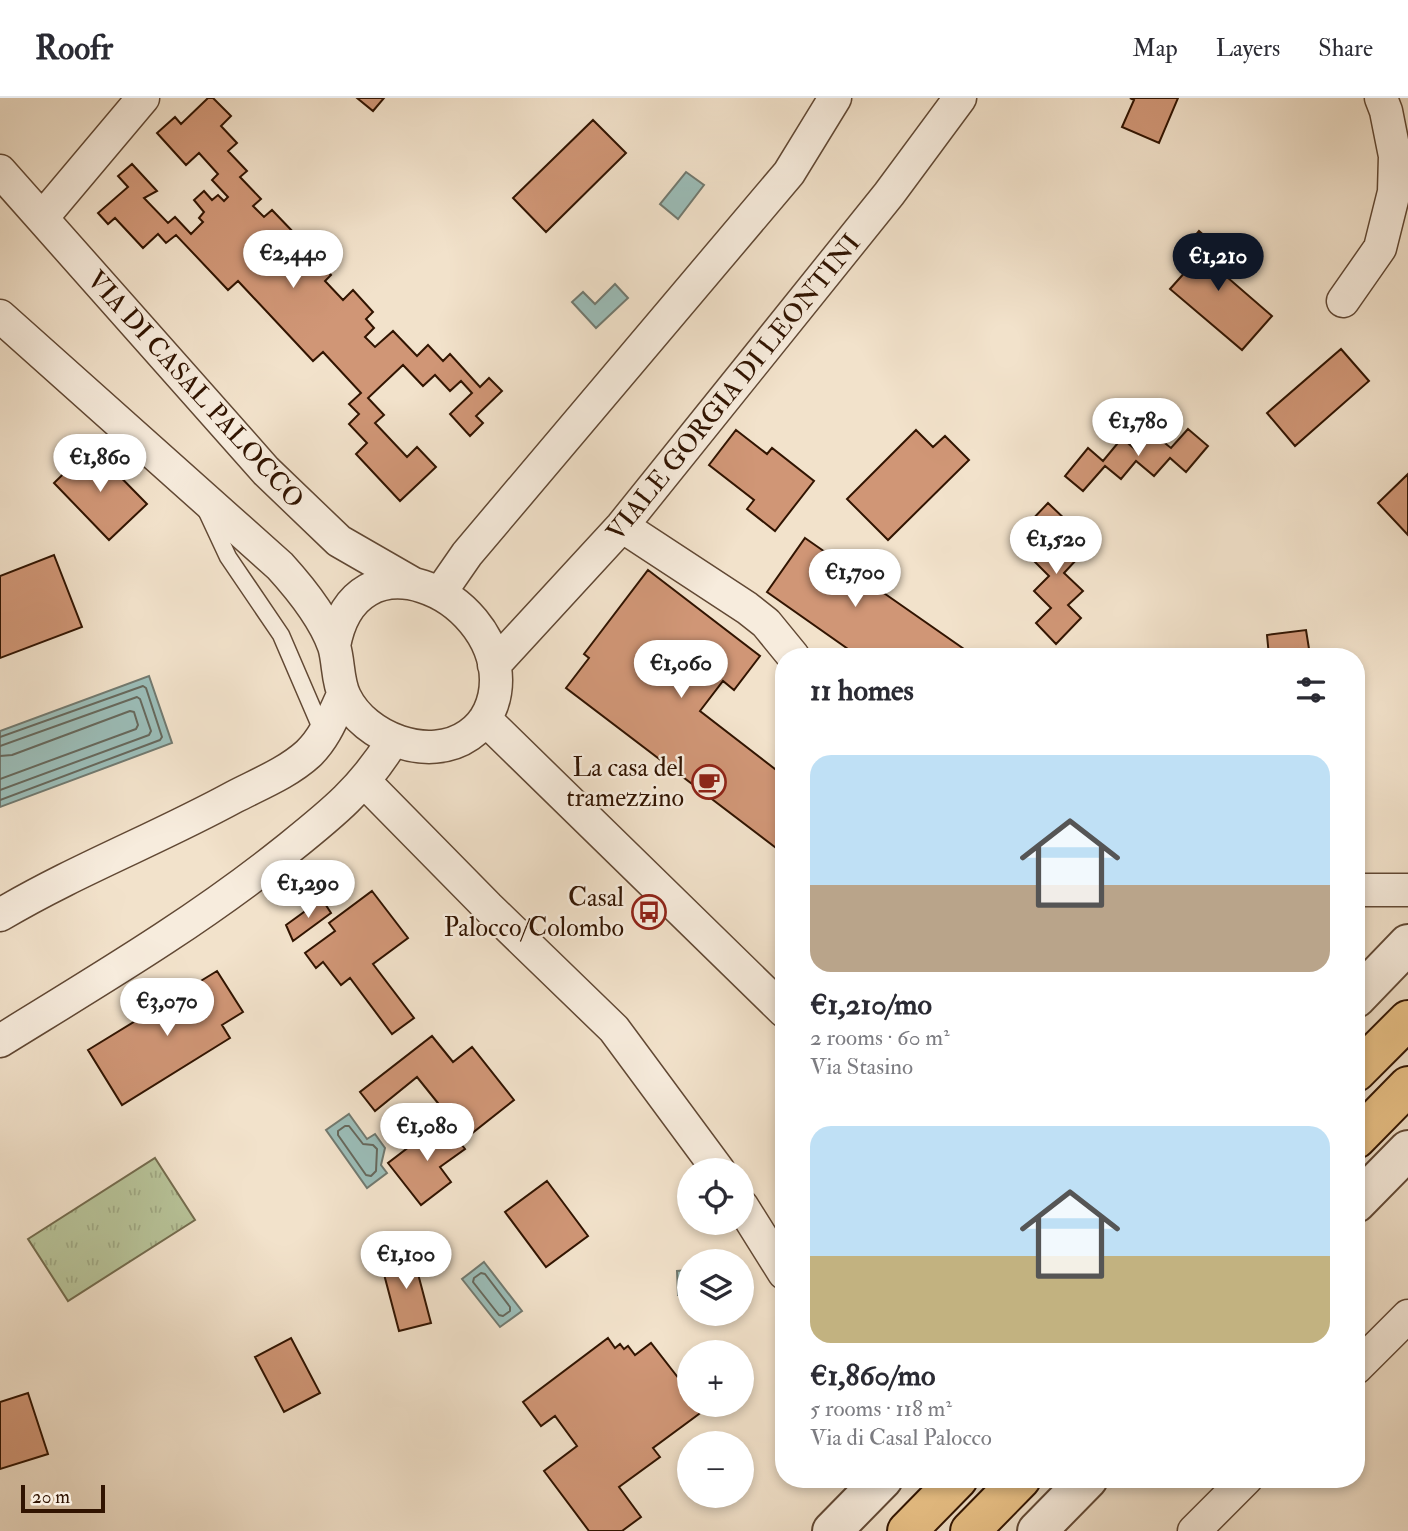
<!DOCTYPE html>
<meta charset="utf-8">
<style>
:root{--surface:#fff;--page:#f7f7f7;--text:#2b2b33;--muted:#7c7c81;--line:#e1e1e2;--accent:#111827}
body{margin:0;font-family:"IM FELL Double Pica",serif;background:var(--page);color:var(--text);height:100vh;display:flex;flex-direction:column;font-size:26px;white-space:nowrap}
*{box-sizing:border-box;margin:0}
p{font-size:23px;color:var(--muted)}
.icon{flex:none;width:38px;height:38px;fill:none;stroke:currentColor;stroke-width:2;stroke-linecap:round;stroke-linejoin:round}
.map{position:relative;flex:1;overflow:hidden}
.sheet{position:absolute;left:775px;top:550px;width:590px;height:840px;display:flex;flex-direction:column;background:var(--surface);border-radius:28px;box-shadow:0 4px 10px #0003}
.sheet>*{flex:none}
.buttons{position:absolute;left:677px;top:1060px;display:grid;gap:14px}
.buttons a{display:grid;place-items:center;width:77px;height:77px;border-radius:50%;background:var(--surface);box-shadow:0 4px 10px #0003;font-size:35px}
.scale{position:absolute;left:21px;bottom:18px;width:84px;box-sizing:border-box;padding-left:7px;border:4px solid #311401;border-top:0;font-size:19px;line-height:24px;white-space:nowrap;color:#311401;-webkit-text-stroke:5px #f7ecdd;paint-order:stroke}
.price{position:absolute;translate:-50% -60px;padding:0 16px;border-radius:24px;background:#fff;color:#222;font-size:23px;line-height:46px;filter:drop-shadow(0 2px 4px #0008)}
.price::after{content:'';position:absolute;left:50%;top:42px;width:21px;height:16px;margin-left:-10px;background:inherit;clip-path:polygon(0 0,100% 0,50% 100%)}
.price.selected{background:var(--accent);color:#fff}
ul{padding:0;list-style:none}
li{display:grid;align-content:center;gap:14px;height:371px;padding:0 35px}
li span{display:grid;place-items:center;height:217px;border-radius:21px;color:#555}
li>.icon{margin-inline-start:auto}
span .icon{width:126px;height:126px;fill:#fffc;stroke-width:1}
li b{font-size:30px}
h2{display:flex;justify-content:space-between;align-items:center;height:84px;padding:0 35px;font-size:30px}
header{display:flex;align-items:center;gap:42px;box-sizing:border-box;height:98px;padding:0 35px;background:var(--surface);border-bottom:2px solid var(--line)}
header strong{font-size:33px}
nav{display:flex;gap:38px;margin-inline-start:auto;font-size:24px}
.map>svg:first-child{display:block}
.park{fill:url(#park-tufts);stroke:#746c4e;stroke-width:2}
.water{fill:#9bbdb8;stroke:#71796f;stroke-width:2}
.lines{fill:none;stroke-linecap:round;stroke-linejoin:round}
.shore{stroke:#66685c;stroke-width:2}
.building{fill:#d09676;stroke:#311401;stroke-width:2}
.service-casing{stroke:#614834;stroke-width:19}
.minor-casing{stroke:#614834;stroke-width:35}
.tertiary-casing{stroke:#614834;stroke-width:42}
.primary-casing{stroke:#311401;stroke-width:42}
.service{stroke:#f7ecdd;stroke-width:16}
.minor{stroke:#f7ecdd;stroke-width:32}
.tertiary{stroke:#f7ecdd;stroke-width:38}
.primary{stroke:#e9c186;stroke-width:38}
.labels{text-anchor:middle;stroke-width:5;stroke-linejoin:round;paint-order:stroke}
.street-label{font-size:26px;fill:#311401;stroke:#f7ecdd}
.poi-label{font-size:26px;fill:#311401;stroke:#f7ecdd;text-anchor:end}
</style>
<header>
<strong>Roofr</strong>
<nav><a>Map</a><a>Layers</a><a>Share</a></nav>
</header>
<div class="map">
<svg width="1408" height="1433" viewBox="0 0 1408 1433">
<defs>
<pattern id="park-tufts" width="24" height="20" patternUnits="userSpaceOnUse" patternTransform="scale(1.75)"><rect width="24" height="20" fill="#b8c49a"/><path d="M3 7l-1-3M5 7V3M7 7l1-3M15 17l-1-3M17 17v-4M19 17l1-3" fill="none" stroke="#9fa883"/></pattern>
</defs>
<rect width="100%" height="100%" fill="#f2e2cb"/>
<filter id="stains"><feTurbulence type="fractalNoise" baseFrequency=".00286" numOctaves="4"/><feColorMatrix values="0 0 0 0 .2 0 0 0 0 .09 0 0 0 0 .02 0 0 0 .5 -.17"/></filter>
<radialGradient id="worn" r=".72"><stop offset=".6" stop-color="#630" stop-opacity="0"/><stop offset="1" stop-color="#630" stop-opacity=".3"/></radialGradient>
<path class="park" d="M155 1060 195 1122 68 1203 28 1141Z"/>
<path class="water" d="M686 74 704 87 678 121 660 106Z
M615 186 628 200 596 230 572 204 583 194 595 206Z
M149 578 172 645 0 709V633Z
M349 1016 367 1041 375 1036 385 1050 381 1067 387 1075 367 1090 326 1032Z
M484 1164 522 1213 500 1229 462 1181Z
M689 1172V1197H678L677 1173Z"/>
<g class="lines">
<path class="shore" d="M0 639 143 588 146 590 162 639 160 642 0 702
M0 648 137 599 140 601 151 633 149 637 0 692
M0 658 12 657 130 613 134 614 138 627 136 631 0 681
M345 1028H349L363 1046 373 1047 377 1051 376 1073 371 1078 366 1077 338 1037V1033Z
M481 1175 485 1176 510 1209V1213L503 1218 499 1217 473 1184 474 1180Z"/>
</g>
<path class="building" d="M208 0H213L231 18 221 28 237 45 228 53 247 73 240 79 261 101 253 108 264 119 272 112 296 137 289 143 304 158 308 154 331 177 325 183 343 202 353 192 373 214 366 221 374 230 365 239 375 249 393 233 417 258 428 247 443 263 450 256 480 289 489 280 502 293 476 318 483 325 470 338 450 316 472 295 461 283 450 293 435 277 423 288 403 267 368 300 384 317 375 325 407 359 417 349 436 369 400 403 356 356 367 345 349 326 359 316 349 306 361 295 323 254 313 263 238 183 228 192 176 137 166 145 158 136 143 150 115 120 108 126 98 115 128 89 118 78 132 66 157 93 144 100 168 125 175 119 191 136 203 124 199 120 204 114 194 102 204 93 212 102 218 97 224 103 228 99 212 82 218 76 199 55 186 67 157 35 175 19 181 26Z
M357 0H384L373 13Z
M1130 0H1178L1159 45 1122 29 1134 2Z
M593 22 626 55 546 134 513 100Z
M1199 133 1231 161 1220 173 1272 218 1242 252 1170 191 1187 172 1175 162Z
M1341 251 1369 283 1295 348 1267 315Z
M1188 331 1208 348 1186 374 1170 360 1154 378 1136 363 1121 381 1105 368 1083 393 1065 378 1088 350 1103 363 1122 340 1137 353 1152 335 1171 350Z
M736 332 767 356 772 350 814 383 775 433 747 411 754 402 709 367Z
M916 332 933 349 945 338 969 362 888 442 847 401Z
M91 349 147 406 109 442 54 385Z
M1408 376V437L1378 405Z
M1048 405 1070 426 1057 439 1078 460 1064 475 1083 493 1068 507 1081 520 1056 546 1036 525 1051 510 1034 493 1049 478 1033 462 1050 445 1029 425Z
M805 440 974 558H858L767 494Z
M54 457 82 529 0 560V478Z
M648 472 760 558 734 592 723 583 700 613 784 678V756L566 590 589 560 584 556Z
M1306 532 1310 557 1266 558H1269L1267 537Z
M372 793 408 840 373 866 414 920 392 936 350 880 341 887 323 864 316 870 305 855 335 833 329 825Z
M322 801 331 815 293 843 286 827Z
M217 873 243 914 222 927 230 940 122 1007 88 952Z
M432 938 453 964 472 949 514 1002 466 1040 417 979 375 1013 360 994Z
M443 1023 465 1051 440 1069 451 1084 421 1107 388 1065Z
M547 1083 588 1138 546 1169 505 1114Z
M412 1153 431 1225 399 1233 380 1161Z
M291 1240 320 1295 284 1314 255 1259Z
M608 1240 615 1250 620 1246 624 1251 628 1248 635 1257 651 1245 690 1295V1307H699L703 1313 653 1350 660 1359 619 1389 641 1419 622 1433H589L544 1373 577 1348 555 1318 541 1328 523 1304Z
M28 1295 48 1356 0 1371V1304Z"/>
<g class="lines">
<g class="service-casing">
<path id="service" d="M207 414 228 459 281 537 324 637"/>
</g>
<g class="minor-casing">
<path id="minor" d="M0 73 266 373 339 443 412 485
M42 120 143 0
M1343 203 1380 150 1394 94 1395 58 1386 13 1381 0
M0 218 280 468C300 490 324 520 334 548 339 564 337 583 345 599 365 640 429 665 469 637 487 625 496 604 496 582 495 494 355 432 334 548
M622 428 747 510 766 525 793 558
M440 495 467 456 789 75 835 0
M494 567 622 428 889 96 960 0
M485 621 784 913
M365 684 488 809 614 931 719 1073
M1356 792H1408
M0 817C76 772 157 741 234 699 259 686 287 675 308 656 325 640 333 618 343 597
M0 943C97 883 194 826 283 755 329 718 362 693 393 642
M742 1108 784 1175
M1356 1270 1408 1218
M1194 1433 1246 1381"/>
</g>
<g class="tertiary-casing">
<path id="tertiary" d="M1356 900 1408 846
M1356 1105 1408 1052
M832 1433 883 1381
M1037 1433 1088 1381"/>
</g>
<g class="primary-casing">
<path id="primary" d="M1356 974 1408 922
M1356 1041 1408 988
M907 1433 958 1381
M970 1433 1021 1381"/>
</g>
<use href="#service" class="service"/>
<use href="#minor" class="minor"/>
<use href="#tertiary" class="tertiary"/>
<use href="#primary" class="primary"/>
</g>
<defs>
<g id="cafe-ring" transform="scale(1.75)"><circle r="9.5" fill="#f7ecdd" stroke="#8f2418" stroke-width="1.5"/><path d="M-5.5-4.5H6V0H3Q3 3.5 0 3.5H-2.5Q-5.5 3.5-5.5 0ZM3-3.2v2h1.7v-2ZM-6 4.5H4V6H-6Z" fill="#8f2418"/></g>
<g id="bus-ring" transform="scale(1.75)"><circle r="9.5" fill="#f7ecdd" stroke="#8f2418" stroke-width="1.5"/><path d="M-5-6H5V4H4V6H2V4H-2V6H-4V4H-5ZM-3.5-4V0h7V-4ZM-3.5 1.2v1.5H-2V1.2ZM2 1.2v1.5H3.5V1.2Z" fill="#8f2418"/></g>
</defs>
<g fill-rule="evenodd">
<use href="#cafe-ring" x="709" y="684"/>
<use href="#bus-ring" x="649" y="814"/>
</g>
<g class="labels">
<g class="street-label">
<text transform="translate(733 289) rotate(-51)" y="9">VIALE GORGIA DI LEONTINI</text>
<text transform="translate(196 291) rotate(48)" y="9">VIA DI CASAL PALOCCO</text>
</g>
<g class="poi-label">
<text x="684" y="678">La casa del<tspan x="684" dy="30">tramezzino</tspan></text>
<text x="624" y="808">Casal<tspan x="624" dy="30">Palocco/Colombo</tspan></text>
</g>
</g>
<rect width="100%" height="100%" filter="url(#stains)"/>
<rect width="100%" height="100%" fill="url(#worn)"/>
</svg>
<div class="buttons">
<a><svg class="icon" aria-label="locate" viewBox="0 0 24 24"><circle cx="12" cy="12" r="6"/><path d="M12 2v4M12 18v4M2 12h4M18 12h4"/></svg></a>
<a><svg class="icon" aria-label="layers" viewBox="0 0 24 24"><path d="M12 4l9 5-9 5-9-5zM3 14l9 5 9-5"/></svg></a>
<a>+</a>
<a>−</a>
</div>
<div class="scale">20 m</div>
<b class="price" style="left:293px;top:192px">€2,440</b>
<b class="price selected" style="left:1218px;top:195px">€1,210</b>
<b class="price" style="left:1138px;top:360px">€1,780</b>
<b class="price" style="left:100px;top:396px">€1,860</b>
<b class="price" style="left:1056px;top:478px">€1,520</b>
<b class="price" style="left:855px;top:511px">€1,700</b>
<b class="price" style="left:681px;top:602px">€1,060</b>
<b class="price" style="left:308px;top:822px">€1,290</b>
<b class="price" style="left:167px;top:940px">€3,070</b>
<b class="price" style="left:427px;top:1065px">€1,080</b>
<b class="price" style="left:406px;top:1193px">€1,100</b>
<section class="sheet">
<h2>11 homes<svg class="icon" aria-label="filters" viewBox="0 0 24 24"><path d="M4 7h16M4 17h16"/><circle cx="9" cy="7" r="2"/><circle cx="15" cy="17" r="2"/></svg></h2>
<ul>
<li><span style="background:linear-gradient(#bfe0f5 60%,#b9a48a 0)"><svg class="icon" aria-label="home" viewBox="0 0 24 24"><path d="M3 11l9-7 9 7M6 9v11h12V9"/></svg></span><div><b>€1,210/mo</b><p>2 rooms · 60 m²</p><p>Via Stasino</p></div></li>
<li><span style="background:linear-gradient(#bfe0f5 60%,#c2b280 0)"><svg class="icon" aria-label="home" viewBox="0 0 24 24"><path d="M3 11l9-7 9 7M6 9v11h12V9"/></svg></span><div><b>€1,860/mo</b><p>5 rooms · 118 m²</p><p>Via di Casal Palocco</p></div></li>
</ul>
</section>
</div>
